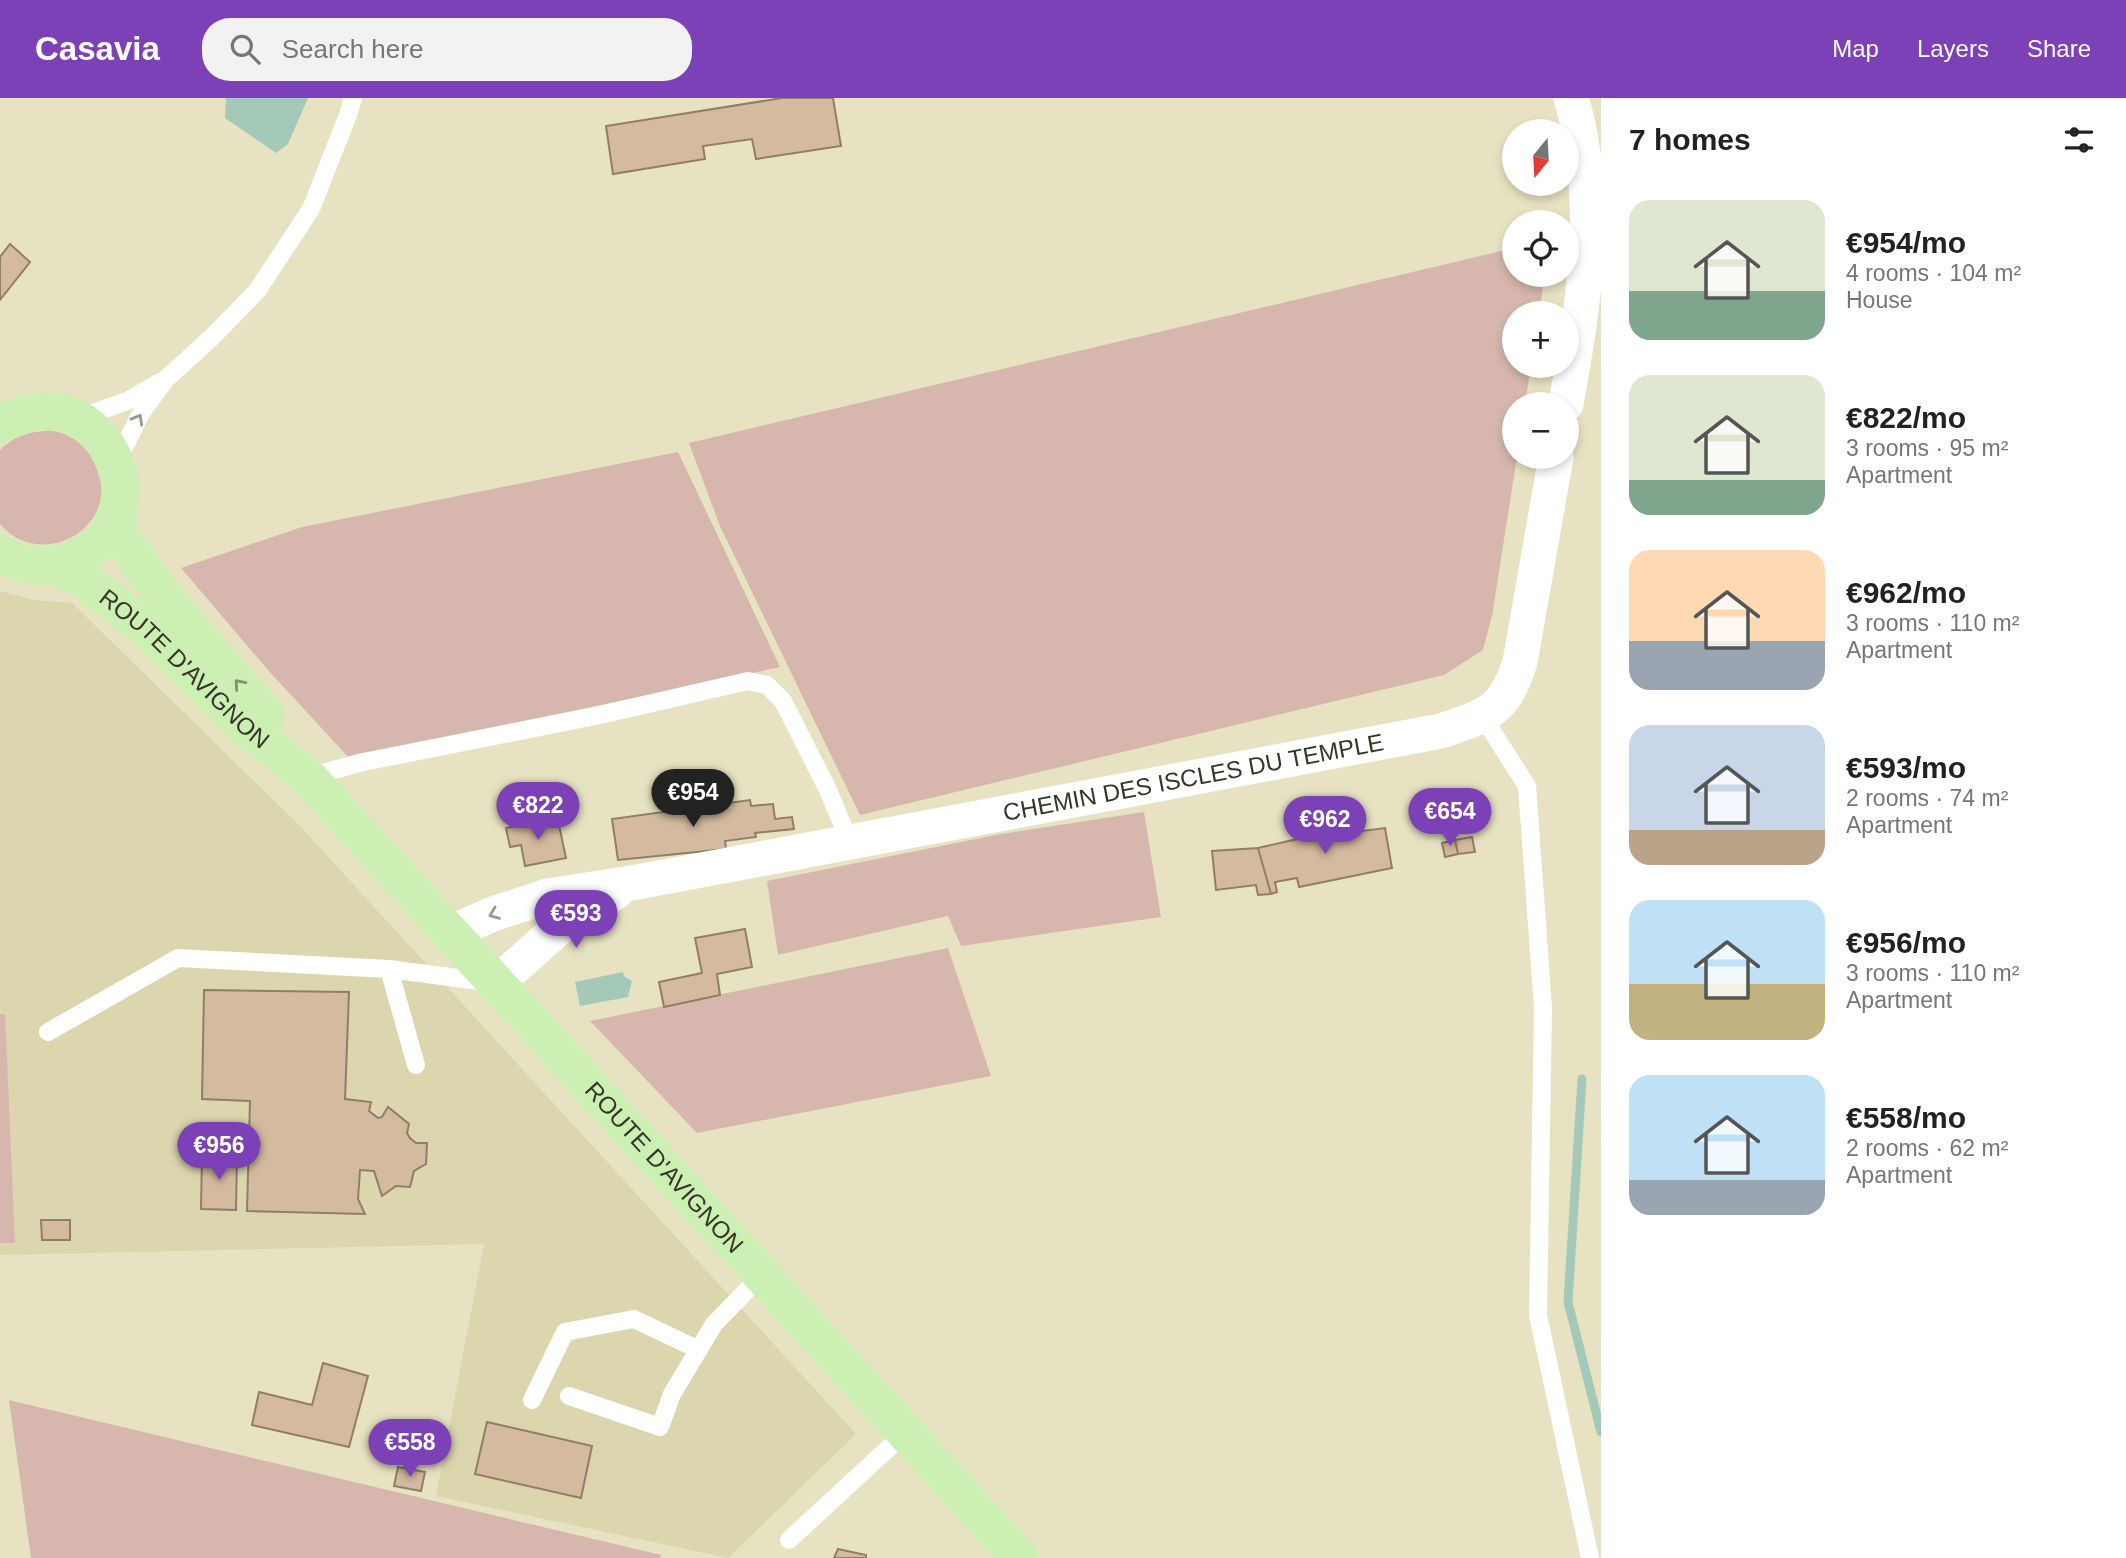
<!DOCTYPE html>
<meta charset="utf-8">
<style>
:root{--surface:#fff;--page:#f2f2f2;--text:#222;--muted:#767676;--accent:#7d41b7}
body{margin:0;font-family:Helvetica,sans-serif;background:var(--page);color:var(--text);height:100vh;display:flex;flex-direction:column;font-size:26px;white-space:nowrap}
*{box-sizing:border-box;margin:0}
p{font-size:23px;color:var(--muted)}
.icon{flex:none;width:38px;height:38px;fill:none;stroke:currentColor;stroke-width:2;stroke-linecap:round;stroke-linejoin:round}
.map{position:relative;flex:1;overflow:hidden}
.sheet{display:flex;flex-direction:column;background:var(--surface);width:525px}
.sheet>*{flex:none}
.needle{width:46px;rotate:198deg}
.buttons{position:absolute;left:1502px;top:21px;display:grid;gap:14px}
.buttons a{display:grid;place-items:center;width:77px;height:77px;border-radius:50%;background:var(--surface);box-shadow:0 4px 10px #0003;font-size:35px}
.price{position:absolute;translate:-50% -60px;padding:0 16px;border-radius:24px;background:var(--accent);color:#fff;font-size:23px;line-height:46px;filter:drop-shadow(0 2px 4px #0008)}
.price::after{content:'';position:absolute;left:50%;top:42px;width:21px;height:16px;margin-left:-10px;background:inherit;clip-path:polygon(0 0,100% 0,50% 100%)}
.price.on{background:#222;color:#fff}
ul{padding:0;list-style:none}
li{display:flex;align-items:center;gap:21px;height:175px;padding:0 28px}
li span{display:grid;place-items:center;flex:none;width:196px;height:140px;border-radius:21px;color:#555}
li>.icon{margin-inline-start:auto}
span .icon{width:84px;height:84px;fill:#fffc;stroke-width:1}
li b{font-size:30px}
h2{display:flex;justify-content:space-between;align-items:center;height:84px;padding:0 28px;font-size:30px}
header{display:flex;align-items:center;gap:42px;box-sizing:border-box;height:98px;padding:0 35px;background:var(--accent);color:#fff}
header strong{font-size:33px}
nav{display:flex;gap:38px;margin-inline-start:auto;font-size:24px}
.search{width:490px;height:63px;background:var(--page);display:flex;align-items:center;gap:18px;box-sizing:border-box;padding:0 24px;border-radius:28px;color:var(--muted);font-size:26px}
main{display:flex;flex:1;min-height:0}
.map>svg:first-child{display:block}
.built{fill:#dbd6ae}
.green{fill:#d7b7ad}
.water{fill:#a4c9b8}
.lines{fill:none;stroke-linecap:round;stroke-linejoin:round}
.stream{stroke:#a4c9b8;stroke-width:9}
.building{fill:#d4bba0;stroke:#927d65;stroke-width:2}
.lane{stroke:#fff;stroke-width:18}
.street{stroke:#fff;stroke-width:35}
.primary{stroke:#ccefb3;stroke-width:38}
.oneway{stroke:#9a9a94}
.oneway2{stroke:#81926e}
.labels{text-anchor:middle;stroke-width:5;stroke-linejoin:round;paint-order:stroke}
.street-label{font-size:24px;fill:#363528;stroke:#f4f0cf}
</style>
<header>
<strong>Casavia</strong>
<div class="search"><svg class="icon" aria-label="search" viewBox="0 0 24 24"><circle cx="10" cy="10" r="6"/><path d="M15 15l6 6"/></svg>Search here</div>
<nav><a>Map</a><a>Layers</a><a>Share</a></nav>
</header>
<main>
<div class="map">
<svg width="1601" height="1460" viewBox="0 0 1601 1460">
<rect width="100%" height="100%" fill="#e7e3c2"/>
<path class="built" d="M0 493 33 502 72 505 300 728 856 1336 728 1460 436 1398 484 1146 0 1157Z"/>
<path class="green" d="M1514 150V177H1545L1539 215H1514V268H1531L1525 306H1514V359H1517L1492 518 1483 552 1444 577 860 717 720 428 689 345Z
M58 332C67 338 84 345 90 353 93 357 94 364 96 368 98 375 102 382 102 389 102 442 34 467 0 426V352C17 335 35 333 58 332Z
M678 354 780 569 349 660 268 572 181 470 302 429Z
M1144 714 1161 819 961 848 948 818 778 857 767 783 1001 736Z
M948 850 991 978 697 1035 590 923Z
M0 916H5L15 1145H0Z
M9 1302 661 1457 660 1460H31Z"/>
<path class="water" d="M226 0H308L288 46 276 55 225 20Z
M623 874 624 878 632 883 628 899 580 908 575 884Z"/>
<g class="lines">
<path class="stream" d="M1582 981 1568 1204 1601 1334"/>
</g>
<path class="building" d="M782 0H833L841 48 756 61 752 41 703 48 705 61 613 76 606 28Z
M10 146 30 164 0 202V159Z
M750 702 751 708 773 706 775 721 792 719 794 731 755 735 756 739 725 743 726 751 618 762 612 721Z
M544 723 545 729 559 727 566 760 525 768 521 747 510 749 506 730Z
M1321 725 1323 738 1385 730 1392 770 1299 789 1297 780 1275 784 1277 794 1271 796 1258 750 1302 740 1300 729Z
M1472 739 1475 754 1458 756 1455 742Z
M1455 742 1458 756 1445 759 1442 745Z
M1258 750 1271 796 1258 797 1256 787 1216 792 1212 753Z
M745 831 752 869 717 876 720 897 664 909 659 884 702 875 695 840Z
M204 892 349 894 345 1001 371 1004 369 1013 378 1020 382 1019 388 1009 409 1026 407 1035 410 1040 416 1045H427L426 1066 414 1073 410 1089 396 1088 382 1098 374 1073 360 1072 358 1101 365 1116 247 1113 250 1003 202 1001Z
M202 1057H237L236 1112 201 1111Z
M41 1122H70V1142H42Z
M323 1265 368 1278 349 1349 252 1327 259 1294 312 1307Z
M487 1324 592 1348 581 1400 475 1376Z
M398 1369 425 1374 421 1393 394 1388Z
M838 1451 866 1457V1460H834Z"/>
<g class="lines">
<path class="lane" d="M77 321 127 303 160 284
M116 366 141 315 166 281 211 240 257 193 311 111 348 17 353 0
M1483 619 1527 688 1543 910 1538 1217 1590 1460
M308 679 363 664 600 617 748 583 767 587 783 603 827 690 850 744
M48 934 178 860 389 871
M416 967 389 871 487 884
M569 1298 660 1329 672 1296 714 1226 762 1177
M532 1302 565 1234 634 1221 699 1252
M789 1442 906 1334"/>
<g class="street">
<path d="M1566 306C1584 206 1601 99 1571 0"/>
<path id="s1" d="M450 835 493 816 548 798 632 785 1441 633C1488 617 1504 614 1520 564L1556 359"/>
<path d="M497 885 560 829 616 794"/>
</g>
<g class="primary">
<path d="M0 326C108 266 174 435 62 465 41 471 18 467 0 455"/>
<path d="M113 423C154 495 212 555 266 617"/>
<path id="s2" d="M56 467 85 483 147 531 249 632 308 679 1020 1460"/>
</g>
</g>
<defs><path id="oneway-chevron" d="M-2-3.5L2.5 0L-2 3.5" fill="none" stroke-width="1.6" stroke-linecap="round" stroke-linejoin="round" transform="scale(1.75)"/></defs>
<g class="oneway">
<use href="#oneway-chevron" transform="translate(138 321) rotate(-61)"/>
<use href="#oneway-chevron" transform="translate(494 816) rotate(159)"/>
</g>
<use class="oneway2" href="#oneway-chevron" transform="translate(239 586) rotate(-131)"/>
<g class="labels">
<g class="street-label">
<text dy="8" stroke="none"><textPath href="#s2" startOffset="166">ROUTE D'AVIGNON</textPath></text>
<text dy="8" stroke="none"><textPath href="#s1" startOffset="761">CHEMIN DES ISCLES DU TEMPLE</textPath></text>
<text dy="8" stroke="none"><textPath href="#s2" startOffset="859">ROUTE D'AVIGNON</textPath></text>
</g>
</g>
</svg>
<div class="buttons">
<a><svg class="needle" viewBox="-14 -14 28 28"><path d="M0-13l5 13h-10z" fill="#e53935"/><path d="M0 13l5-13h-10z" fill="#767676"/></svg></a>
<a><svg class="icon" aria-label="locate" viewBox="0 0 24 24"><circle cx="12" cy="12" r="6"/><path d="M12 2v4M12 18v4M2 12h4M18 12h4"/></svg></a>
<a>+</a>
<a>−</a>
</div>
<b class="price on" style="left:693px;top:731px">€954</b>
<b class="price" style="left:538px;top:744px">€822</b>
<b class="price" style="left:1450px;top:750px">€654</b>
<b class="price" style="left:1325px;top:758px">€962</b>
<b class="price" style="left:576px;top:852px">€593</b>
<b class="price" style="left:219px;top:1084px">€956</b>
<b class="price" style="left:410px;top:1381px">€558</b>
</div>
<section class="sheet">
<h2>7 homes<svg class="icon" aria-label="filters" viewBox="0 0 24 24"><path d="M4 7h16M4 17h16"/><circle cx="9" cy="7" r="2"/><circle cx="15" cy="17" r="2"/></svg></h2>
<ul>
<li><span style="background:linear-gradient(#dfe7d0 65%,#7fa58c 0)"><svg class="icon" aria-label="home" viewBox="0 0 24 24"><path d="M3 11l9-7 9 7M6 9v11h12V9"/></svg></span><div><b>€954/mo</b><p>4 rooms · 104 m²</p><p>House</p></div></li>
<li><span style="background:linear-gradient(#dfe7d0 75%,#7fa58c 0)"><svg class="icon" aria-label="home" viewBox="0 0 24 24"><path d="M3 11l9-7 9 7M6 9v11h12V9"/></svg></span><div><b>€822/mo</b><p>3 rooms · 95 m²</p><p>Apartment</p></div></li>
<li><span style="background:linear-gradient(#ffd9b3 65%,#9aa5b1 0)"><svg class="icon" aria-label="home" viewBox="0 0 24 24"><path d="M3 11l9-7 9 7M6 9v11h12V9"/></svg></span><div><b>€962/mo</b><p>3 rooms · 110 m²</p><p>Apartment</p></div></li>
<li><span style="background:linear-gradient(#c9d6e8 75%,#b9a48a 0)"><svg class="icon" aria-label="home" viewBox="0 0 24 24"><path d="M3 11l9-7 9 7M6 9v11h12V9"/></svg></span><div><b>€593/mo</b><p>2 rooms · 74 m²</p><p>Apartment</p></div></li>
<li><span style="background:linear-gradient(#bfe0f5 60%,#c2b280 0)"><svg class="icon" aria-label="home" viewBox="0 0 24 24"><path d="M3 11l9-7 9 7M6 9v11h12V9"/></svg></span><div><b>€956/mo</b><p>3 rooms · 110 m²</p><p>Apartment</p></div></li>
<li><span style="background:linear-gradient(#bfe0f5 75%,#9aa5b1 0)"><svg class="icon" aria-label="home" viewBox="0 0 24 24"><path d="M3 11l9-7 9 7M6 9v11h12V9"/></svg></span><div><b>€558/mo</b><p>2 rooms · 62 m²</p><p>Apartment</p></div></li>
</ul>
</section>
</main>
